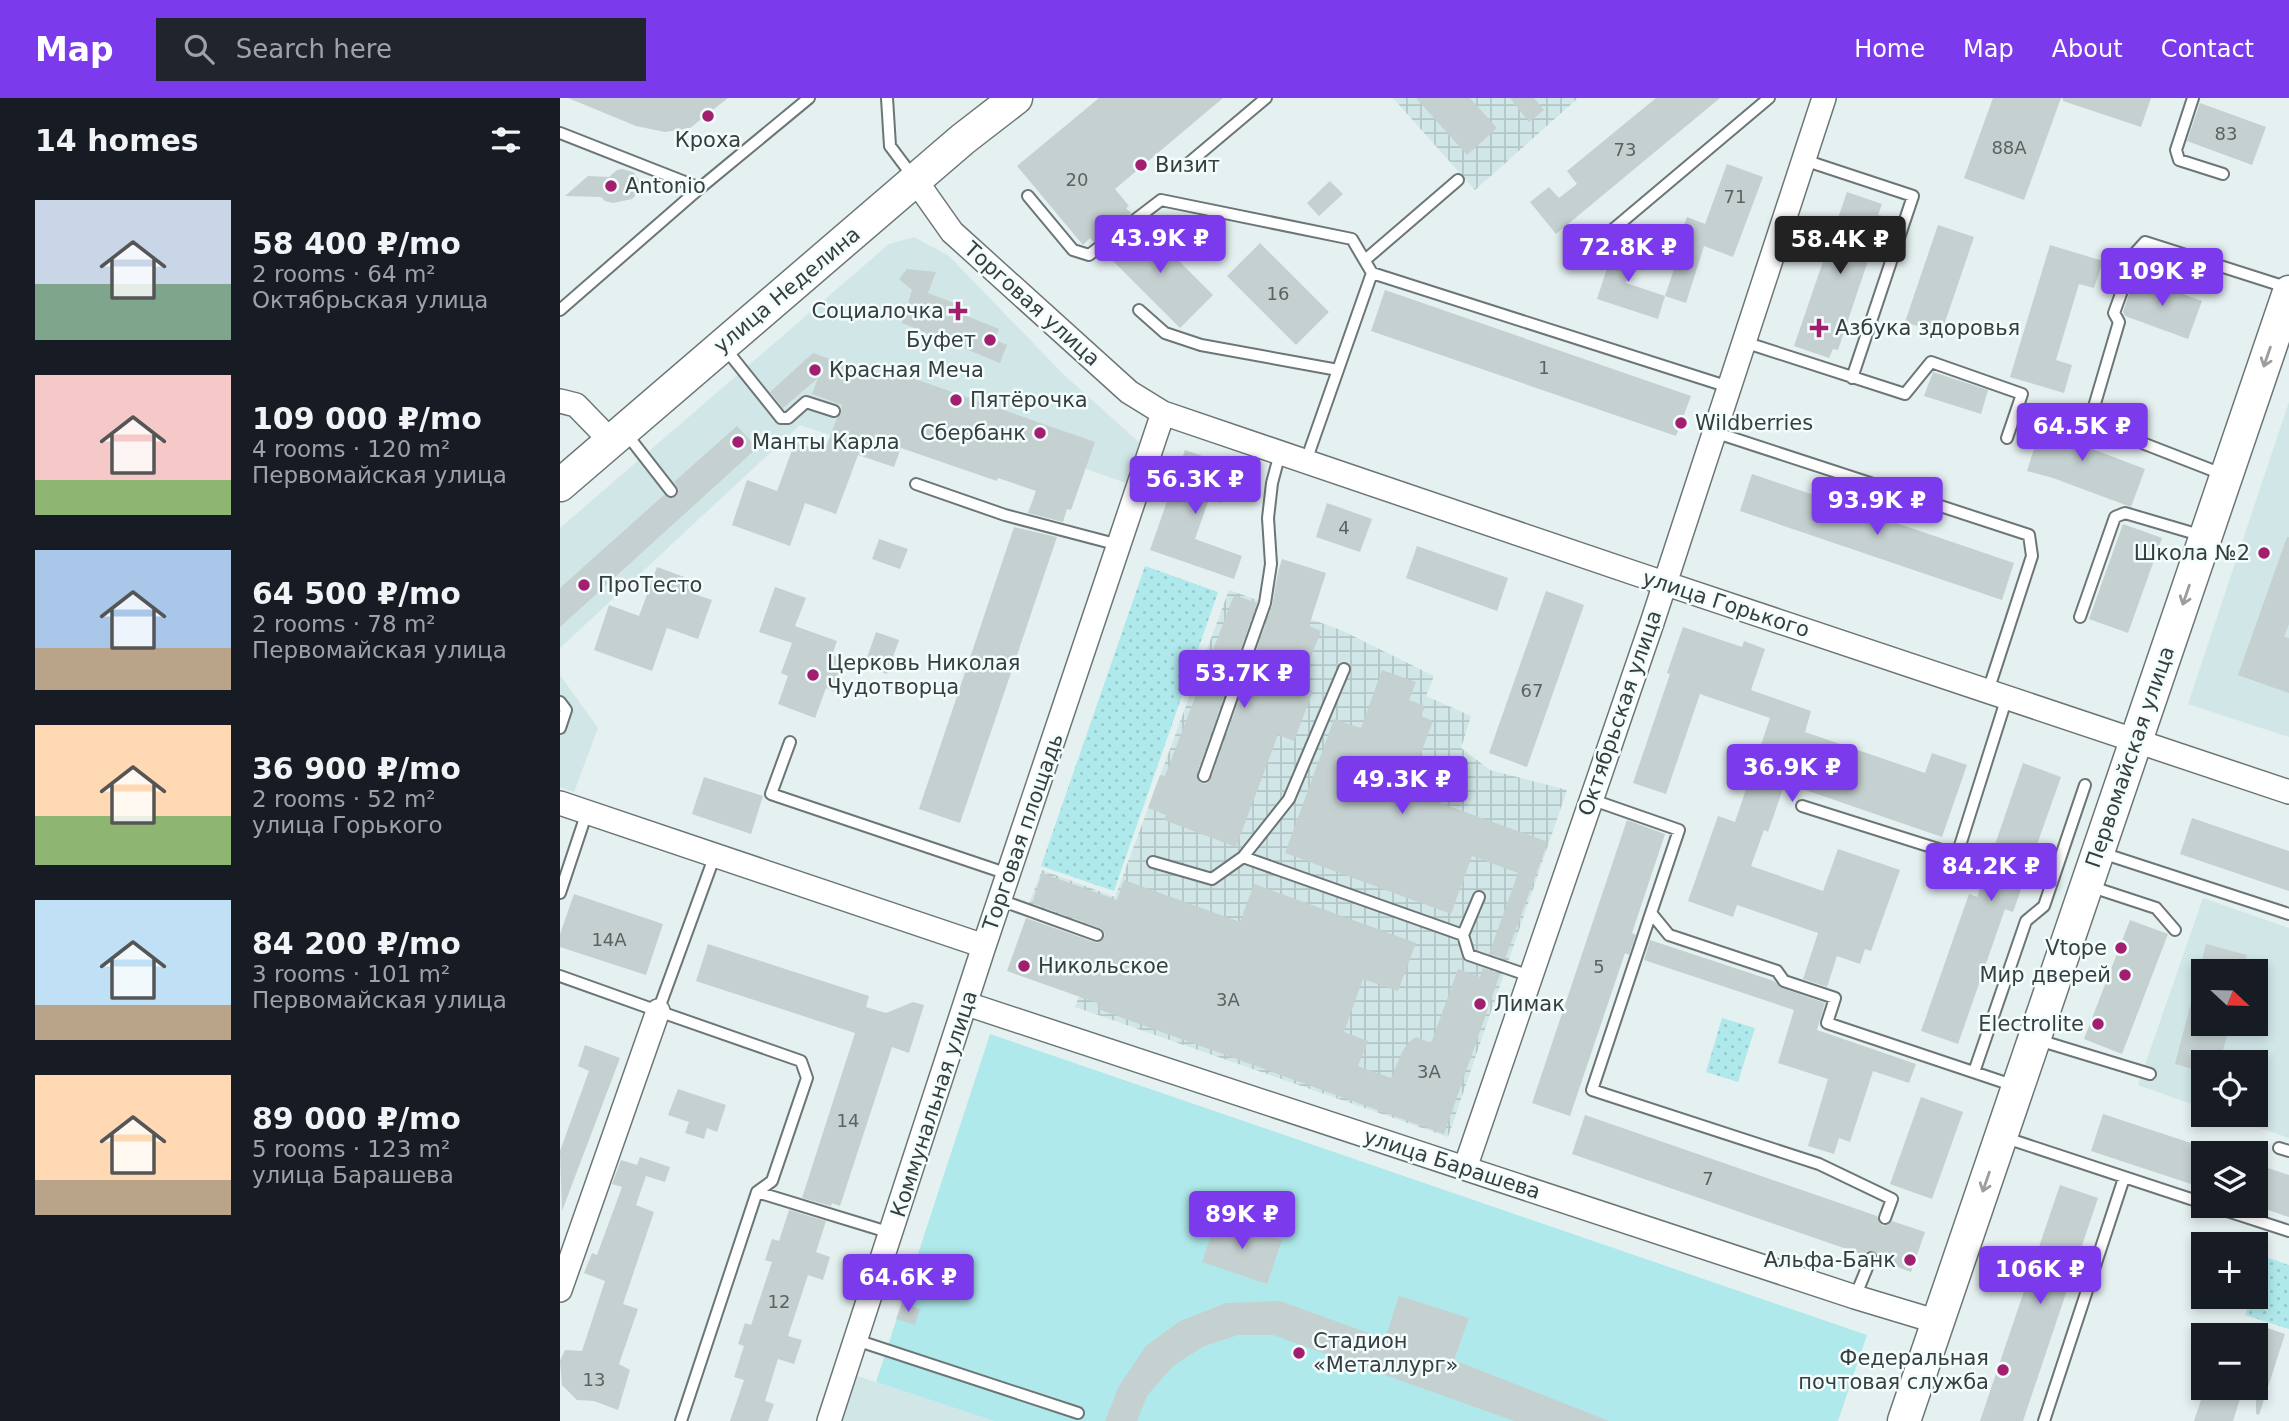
<!DOCTYPE html>
<meta charset="utf-8">
<style>
:root{--surface:#171b24;--page:#20242c;--text:#f1f3f6;--muted:#9ea1a6;--accent:#7c3aed}
body{margin:0;font-family:"DejaVu Sans",sans-serif;background:var(--page);color:var(--text);height:100vh;display:flex;flex-direction:column;font-size:26px;white-space:nowrap}
*{box-sizing:border-box;margin:0}
p{font-size:23px;color:var(--muted)}
.icon{flex:none;width:38px;height:38px;fill:none;stroke:currentColor;stroke-width:2;stroke-linecap:round;stroke-linejoin:round}
.map{position:relative;flex:1;overflow:hidden}
.drawer{display:flex;flex-direction:column;background:var(--surface);width:560px}
.drawer>*{flex:none}
.needle{width:46px;rotate:112deg}
.controls{position:absolute;left:1631px;top:861px;display:grid;gap:14px}
.controls a{display:grid;place-items:center;width:77px;height:77px;border-radius:0px;background:var(--surface);box-shadow:0 4px 10px #0003;font-size:35px}
.price{position:absolute;translate:-50% -60px;padding:0 16px;border-radius:7px;background:var(--accent);color:#fff;font-size:23px;line-height:46px;filter:drop-shadow(0 2px 4px #0008)}
.price::after{content:'';position:absolute;left:50%;top:42px;width:21px;height:16px;margin-left:-10px;background:inherit;clip-path:polygon(0 0,100% 0,50% 100%)}
.price.active{background:#222;color:#fff}
ul{padding:0;list-style:none}
li{display:flex;align-items:center;gap:21px;height:175px;padding:0 35px}
li span{display:grid;place-items:center;flex:none;width:196px;height:140px;border-radius:0px;color:#555}
li>.icon{margin-inline-start:auto}
span .icon{width:84px;height:84px;fill:#fffc;stroke-width:1}
li b{font-size:30px}
h2{display:flex;justify-content:space-between;align-items:center;height:84px;padding:0 35px;font-size:30px}
header{display:flex;align-items:center;gap:42px;box-sizing:border-box;height:98px;padding:0 35px;background:var(--accent);color:#fff}
header strong{font-size:33px}
nav{display:flex;gap:38px;margin-inline-start:auto;font-size:24px}
.search{width:490px;height:63px;background:var(--page);display:flex;align-items:center;gap:18px;box-sizing:border-box;padding:0 24px;border-radius:0px;color:var(--muted);font-size:26px}
main{display:flex;flex:1;min-height:0}
.map>svg:first-child{display:block}
.built{fill:#d1e6e7;fill-rule:evenodd}
.industrial{fill:url(#industrial-grid)}
.green{fill:#b0e9eb}
.park{fill:url(#park-dots)}
.building{fill:#c5d0d0}
.lines{fill:none;stroke-linecap:round;stroke-linejoin:round}
.lane-casing{stroke:#6c7677;stroke-width:14}
.street-casing{stroke:#6c7677;stroke-width:26}
.secondary-casing{stroke:#6c7677;stroke-width:35}
.lane{stroke:#fff;stroke-width:10}
.street{stroke:#fff;stroke-width:23}
.secondary{stroke:#fff;stroke-width:32}
.oneway{stroke:#9c9e9e}
.poi-dot{fill:#a21f6f;stroke:#f2fdfe;stroke-width:2.5}
.labels{text-anchor:middle;stroke-width:5;stroke-linejoin:round;paint-order:stroke}
.number-label{font-size:18px;fill:#5c6262}
.poi-label{font-size:21px;fill:#393d3d;stroke:#f2fdfe;text-anchor:start}
.street-label{font-size:21px;fill:#393d3d;stroke:#f2fdfe}
</style>
<header>
<strong>Map</strong>
<div class="search"><svg class="icon" aria-label="search" viewBox="0 0 24 24"><circle cx="10" cy="10" r="6"/><path d="M15 15l6 6"/></svg>Search here</div>
<nav><a>Home</a><a>Map</a><a>About</a><a>Contact</a></nav>
</header>
<main>
<section class="drawer">
<h2>14 homes<svg class="icon" aria-label="filters" viewBox="0 0 24 24"><path d="M4 7h16M4 17h16"/><circle cx="9" cy="7" r="2"/><circle cx="15" cy="17" r="2"/></svg></h2>
<ul>
<li><span style="background:linear-gradient(#c9d6e8 60%,#7fa58c 0)"><svg class="icon" aria-label="home" viewBox="0 0 24 24"><path d="M3 11l9-7 9 7M6 9v11h12V9"/></svg></span><div><b>58 400 ₽/mo</b><p>2 rooms · 64 m²</p><p>Октябрьская улица</p></div></li>
<li><span style="background:linear-gradient(#f6c9c9 75%,#8fb573 0)"><svg class="icon" aria-label="home" viewBox="0 0 24 24"><path d="M3 11l9-7 9 7M6 9v11h12V9"/></svg></span><div><b>109 000 ₽/mo</b><p>4 rooms · 120 m²</p><p>Первомайская улица</p></div></li>
<li><span style="background:linear-gradient(#a9c7e8 70%,#b9a48a 0)"><svg class="icon" aria-label="home" viewBox="0 0 24 24"><path d="M3 11l9-7 9 7M6 9v11h12V9"/></svg></span><div><b>64 500 ₽/mo</b><p>2 rooms · 78 m²</p><p>Первомайская улица</p></div></li>
<li><span style="background:linear-gradient(#ffd9b3 65%,#8fb573 0)"><svg class="icon" aria-label="home" viewBox="0 0 24 24"><path d="M3 11l9-7 9 7M6 9v11h12V9"/></svg></span><div><b>36 900 ₽/mo</b><p>2 rooms · 52 m²</p><p>улица Горького</p></div></li>
<li><span style="background:linear-gradient(#bfe0f5 75%,#b9a48a 0)"><svg class="icon" aria-label="home" viewBox="0 0 24 24"><path d="M3 11l9-7 9 7M6 9v11h12V9"/></svg></span><div><b>84 200 ₽/mo</b><p>3 rooms · 101 m²</p><p>Первомайская улица</p></div></li>
<li><span style="background:linear-gradient(#ffd9b3 75%,#b9a48a 0)"><svg class="icon" aria-label="home" viewBox="0 0 24 24"><path d="M3 11l9-7 9 7M6 9v11h12V9"/></svg></span><div><b>89 000 ₽/mo</b><p>5 rooms · 123 m²</p><p>улица Барашева</p></div></li>
</ul>
</section>
<div class="map">
<svg width="1729" height="1323" viewBox="0 0 1729 1323">
<defs>
<pattern id="industrial-grid" width="8" height="8" patternUnits="userSpaceOnUse" patternTransform="scale(1.75)"><rect width="8" height="8" fill="#d1e6e7"/><path d="M0 4h8M4 0v8" fill="none" stroke="#b4c6c7"/></pattern>
<pattern id="park-dots" width="8" height="8" patternUnits="userSpaceOnUse" patternTransform="scale(1.75)"><rect width="8" height="8" fill="#b0e9eb"/><path d="M2 2h.1M6 6h.1" fill="none" stroke="#98c9ca" stroke-width="1.8" stroke-linecap="round"/></pattern>
</defs>
<rect width="100%" height="100%" fill="#e5f0f0"/>
<path class="built" d="M354 139 389 158 504 277 580 345 566 385 314 296 297 346 240 327 0 550V430L329 146Z
M1729 304V639L1628 606Z
M0 577 38 630 14 694 0 689Z
M1643 800 1729 830V1040L1663 1017H1696V964H1643V1010L1578 987ZM1643 873H1696V926H1643Z
M294 1277 434 1323H279Z"/>
<path class="industrial" d="M833 0H1018L915 92Z
M669 492 781 532 874 578 866 598 911 618 901 650 930 672 1007 692 888 1039 515 909 542 835 468 808 482 772 555 799Z"/>
<path class="green" d="M430 936 1307 1237 1278 1323H434L316 1284Z"/>
<path class="park" d="M585 468 658 494 554 793 481 768Z
M1162 920 1195 930 1178 984 1146 974Z
M1706 1159 1729 1167V1231L1685 1217 1692 1199H1696V1188Z"/>
<path class="building" d="M8 0H168L130 30 105 34 76 28Z
M539 0H663L555 91 569 108 566 110 571 115 534 144 530 140 523 147 457 68Z
M856 0H910L937 30 907 57Z
M950 0H974L984 12 969 24Z
M1096 0H1160L996 136 970 104 989 89 999 100 1017 86 1007 73Z
M1433 0H1501L1464 102 1404 80Z
M1503 0H1591L1581 29 1503 3Z
M1640 5 1706 29 1692 67 1627 43Z
M1167 66 1203 79 1173 159 1144 148 1126 205 1105 198 1124 141 1119 139 1127 119 1145 126Z
M62 71 73 74 79 82V93L72 101 53 105 45 103 41 99 5 98 28 78 49 79 57 72Z
M770 83 783 96 759 118 747 105Z
M1287 94 1322 106 1318 117 1323 118 1278 252 1273 251 1269 260 1234 248Z
M582 126 653 197 620 230 545 155Z
M1378 127 1414 139 1381 236 1345 224Z
M1057 140 1078 147 1066 185 1105 198 1098 221 1037 201Z
M700 145 769 214 736 247 667 178Z
M1490 147 1543 163 1534 190 1519 186 1496 262 1512 267 1504 295 1450 279Z
M347 171 376 174 368 195 402 208 399 215 439 231 435 242 447 247 440 265 342 225 352 192 339 181Z
M1575 179 1642 203 1628 241 1565 218 1563 214Z
M825 192 1131 298 1116 338 811 233Z
M253 255 323 280 326 271 535 344 511 412 507 411 503 424 468 415 476 393 438 380 437 383 341 350 334 369 298 357 276 416 245 405 230 448 172 427 187 382 217 393 235 344 264 354 277 320 281 316 282 307 252 296 258 280 223 310 210 294Z
M1373 274 1428 292 1421 316 1364 298Z
M1487 309 1513 317 1506 341 1585 371 1571 409 1493 380 1467 373Z
M177 328 197 350 0 529V490L104 397 109 400 116 399 119 391 114 384Z
M625 352 674 369 661 405 649 401 635 441 682 458 674 481 590 452Z
M1192 376 1454 465 1442 502 1180 413Z
M767 405 812 421 800 454 756 439Z
M1563 426 1602 440 1568 535 1529 521Z
M454 429 497 439 400 725 359 711Z
M1727 439H1729V526L1724 539 1729 540V595L1678 577Z
M319 441 348 451 340 471 312 461Z
M857 448 948 480 937 513 846 480Z
M722 461 766 475 749 528 761 533 740 588 753 593 734 643 718 637 676 749 604 722 606 717 588 710 600 677 605 678 674 497 697 505 637 675 636 680 641 685 646 686 651 681 712 508 718 474Z
M97 469 138 484 134 496 152 502 138 541 107 530 92 573 34 552 49 507 79 518Z
M215 489 246 500 235 528 277 543 272 557 286 563 275 594 266 590 255 620 218 606 228 578 221 575 232 545 199 534Z
M986 493 1024 507 967 669 929 655Z
M1123 529 1182 549 1184 543 1205 551 1191 592 1251 613 1245 634 1365 675 1372 655 1407 667 1382 739 1225 685 1208 734 1204 732 1191 768 1263 793 1278 751 1340 772 1311 853 1305 851 1300 866 1277 858 1267 889 1243 881 1258 835 1177 807 1173 819 1128 803 1158 718 1175 724 1210 620 1140 596 1106 696 1073 685 1110 576 1107 575Z
M316 534 339 542 327 576 304 568Z
M822 572 856 584 849 602 865 608 861 618 873 623 847 693 988 744 945 861 929 856 958 775 912 758 891 816 725 755 774 621 801 630Z
M1463 665 1501 679 1453 814 1445 811 1398 946 1361 933 1409 796 1417 799Z
M144 679 203 698 191 736 132 716Z
M1632 720 1729 753V793L1620 756Z
M1067 722 1105 736 1072 835 1076 837 1069 857 1065 855 1010 1018 972 1005Z
M482 775 557 802 564 782 680 824 694 786 856 845 838 893 803 881 784 934 808 943 798 968 831 980 842 954 848 945 856 939 871 945 898 871 920 879 923 870 940 876 884 1036 538 911 540 906 447 873 466 820 534 844 539 845 544 840 545 835 540 830 472 805Z
M14 796 103 826 86 877 0 849V836Z
M1570 822 1608 836 1562 956 1524 941Z
M1090 842 1214 883 1222 890 1265 905 1257 932 1356 966 1349 985 1313 973 1290 1044 1279 1040 1274 1056 1248 1048 1268 981 1218 965 1234 912 1084 862Z
M148 846 309 898 306 909 326 915 353 904 364 907 349 955 332 949 280 1108 272 1105 271 1108 242 1100 295 935 136 883Z
M1646 846 1687 857 1683 873H1639Z
M1638 878H1643V926H1670L1660 964H1643V974L1615 966Z
M25 947 60 960 2 1113 0 1053 29 973 18 968Z
M118 991 166 1007 157 1034 147 1030 144 1041 125 1035 129 1024 108 1017Z
M1361 999 1403 1014 1372 1101 1330 1086Z
M1543 1016 1643 1049V1090L1531 1053Z
M1025 1017 1317 1118 1319 1124 1323 1128 1329 1126 1332 1123 1365 1134 1351 1174 1318 1162V1156L1313 1153H1307L1304 1157 1012 1056Z
M80 1059 110 1069 105 1084 86 1078 76 1107 94 1114 63 1206 78 1211 59 1266 70 1272 58 1312 34 1303 17 1302 2 1287 0 1263 5 1252 22 1253 45 1183 24 1175 32 1155 37 1157 62 1089 52 1086 61 1062 77 1067Z
M1696 1066 1729 1077V1119L1696 1108Z
M1500 1087 1538 1100 1463 1323H1420Z
M229 1112 266 1123 256 1154 270 1159 263 1182 248 1177 228 1238 242 1242 234 1266 218 1261 205 1303 214 1306 208 1323H170L184 1282 174 1279 184 1248 178 1246 185 1225 191 1227 212 1164 205 1162 212 1141 219 1143Z
M657 1120 722 1142 707 1186 642 1164Z
M839 1198 909 1220 894 1262 1049 1323H954L713 1237H678L644 1248 613 1268 587 1298 577 1323H545L559 1288 586 1248 620 1223 666 1205 720 1203 825 1241Z
M342 1205 360 1211 355 1227 336 1221Z
M1696 1226 1725 1236 1699 1317 1696 1316Z
M1645 1290H1654L1681 1298 1673 1323H1634Z"/>
<g class="lines">
<g class="lane-casing">
<path id="lane" d="M327 0 330 48 354 80
M1633 0 1616 52 1619 62 1663 76
M0 35 140 90
M1244 62 1353 98 1292 280
M630 64 706 0
M468 98 513 152 529 157 601 102 792 141 812 175
M1019 160 1209 0
M805 162 898 82
M0 212 140 90 249 0
M579 212 605 235 641 247 778 272
M1184 244 1345 296 1371 264 1462 296 1447 340
M164 249 221 320H228L246 304 274 313
M65 334 111 393
M1154 334 1469 437 1472 458 1428 593
M746 363 812 175 1169 289
M1662 376 1536 327 1531 319 1559 224 1554 215 1576 154 1585 144 1729 190
M356 386 445 417 559 447
M1520 519 1555 419 1565 415 1643 438
M0 604 6 612 0 630
M230 644 211 696 448 776
M644 678 705 505 711 466 708 420 712 385 720 355
M1030 701 1119 732 1091 815 1109 837 1217 873 1224 883 1275 900 1267 925 1455 988
M1242 708 1397 757 1447 599
M1542 755 1729 816
M683 759 729 701 784 571
M593 764 652 781 683 759 903 837 909 857 970 878
M1529 788 1596 810 1615 832
M0 795 27 714
M440 802 537 837
M1091 815 1032 992 1259 1066 1332 1101 1325 1120
M903 837 919 799
M0 878 98 913 155 757
M98 913 241 963 247 980 212 1083 197 1094 121 1323
M1475 941 1590 976
M1414 974 1466 823 1484 808 1525 687
M1443 1039 1643 1105
M1719 1050 1729 1053
M197 1094 331 1135
M1652 1108 1729 1133
M1295 1199 1311 1160
M296 1242 518 1315
M1484 1323 1564 1080"/>
</g>
<g class="street-casing">
<path id="street" d="M356 83 392 134 569 294 603 315 1074 475 1729 694
M0 303 16 307 50 342
M0 705 424 848 603 315
M407 906 1295 1199 1378 1224
M905 1070 1092 525 1264 0
M0 1192 98 913
M269 1323 424 848"/>
</g>
<g class="secondary-casing">
<path id="secondary" d="M0 387 403 41 456 0
M1344 1323 1729 194"/>
</g>
<use href="#lane" class="lane"/>
<use href="#street" class="street"/>
<use href="#secondary" class="secondary"/>
</g>
<defs><path id="oneway-shaft" d="M-6 0H5M1.5-3L5.5 0L1.5 3" fill="none" stroke-width="1.6" stroke-linecap="round" stroke-linejoin="round" transform="scale(1.75)"/></defs>
<g class="oneway">
<use href="#oneway-shaft" transform="translate(1707 259) rotate(109)"/>
<use href="#oneway-shaft" transform="translate(1626 497) rotate(109)"/>
<use href="#oneway-shaft" transform="translate(1426 1084) rotate(109)"/>
</g>
<g class="poi-dot">
<circle cx="148" cy="18" r="7"/>
<circle cx="581" cy="67" r="7"/>
<circle cx="51" cy="88" r="7"/>
<path d="M394.5 202.5h7v7h7v7h-7v7h-7v-7h-7v-7h7z"/>
<path d="M1255.5 219.5h7v7h7v7h-7v7h-7v-7h-7v-7h7z"/>
<circle cx="430" cy="242" r="7"/>
<circle cx="255" cy="272" r="7"/>
<circle cx="396" cy="302" r="7"/>
<circle cx="1121" cy="325" r="7"/>
<circle cx="480" cy="335" r="7"/>
<circle cx="178" cy="344" r="7"/>
<circle cx="1704" cy="455" r="7"/>
<circle cx="24" cy="487" r="7"/>
<circle cx="253" cy="577" r="7"/>
<circle cx="1561" cy="850" r="7"/>
<circle cx="464" cy="868" r="7"/>
<circle cx="1565" cy="877" r="7"/>
<circle cx="920" cy="906" r="7"/>
<circle cx="1538" cy="926" r="7"/>
<circle cx="1350" cy="1162" r="7"/>
<circle cx="739" cy="1255" r="7"/>
<circle cx="1443" cy="1272" r="7"/>
</g>
<g class="labels">
<g class="number-label">
<text x="1666" y="42">83</text>
<text x="1449" y="56">88А</text>
<text x="1065" y="58">73</text>
<text x="517" y="88">20</text>
<text x="1175" y="105">71</text>
<text x="718" y="202">16</text>
<text x="984" y="276">1</text>
<text x="784" y="436">4</text>
<text x="972" y="599">67</text>
<text x="49" y="848">14А</text>
<text x="1039" y="875">5</text>
<text x="668" y="908">3А</text>
<text x="869" y="980">3А</text>
<text x="288" y="1029">14</text>
<text x="1148" y="1087">7</text>
<text x="219" y="1210">12</text>
<text x="34" y="1288">13</text>
</g>
<g class="poi-label">
<text x="148" y="49" text-anchor="middle">Кроха</text>
<text x="595" y="74">Визит</text>
<text x="65" y="95">Antonio</text>
<text x="384" y="220" text-anchor="end">Социалочка</text>
<text x="1275" y="237">Азбука здоровья</text>
<text x="416" y="249" text-anchor="end">Буфет</text>
<text x="269" y="279">Красная Меча</text>
<text x="410" y="309">Пятёрочка</text>
<text x="1135" y="332">Wildberries</text>
<text x="466" y="342" text-anchor="end">Сбербанк</text>
<text x="192" y="351">Манты Карла</text>
<text x="1690" y="462" text-anchor="end">Школа №2</text>
<text x="38" y="494">ПроТесто</text>
<text x="267" y="572">Церковь Николая<tspan x="267" dy="24">Чудотворца</tspan></text>
<text x="1547" y="857" text-anchor="end">Vtope</text>
<text x="478" y="875">Никольское</text>
<text x="1551" y="884" text-anchor="end">Мир дверей</text>
<text x="934" y="913">Лимак</text>
<text x="1524" y="933" text-anchor="end">Electrolite</text>
<text x="1336" y="1169" text-anchor="end">Альфа-Банк</text>
<text x="753" y="1250">Стадион<tspan x="753" dy="24">«Металлург»</tspan></text>
<text x="1429" y="1267" text-anchor="end">Федеральная<tspan x="1429" dy="24">почтовая служба</tspan></text>
</g>
<g class="street-label">
<text transform="translate(227 192) rotate(-40)" y="7">улица Неделина</text>
<text transform="translate(472 206) rotate(42)" y="7">Торговая улица</text>
<text transform="translate(1166 506) rotate(18)" y="7">улица Горького</text>
<text transform="translate(1060 615) rotate(-71)" y="7">Октябрьская улица</text>
<text transform="translate(1570 659) rotate(-71)" y="7">Первомайская улица</text>
<text transform="translate(463 734) rotate(-71)" y="7">Торговая площадь</text>
<text transform="translate(374 1006) rotate(-72)" y="7">Коммунальная улица</text>
<text transform="translate(892 1066) rotate(18)" y="7">улица Барашева</text>
</g>
</g>
</svg>
<div class="controls">
<a><svg class="needle" viewBox="-14 -14 28 28"><path d="M0-13l5 13h-10z" fill="#e53935"/><path d="M0 13l5-13h-10z" fill="#9ea1a6"/></svg></a>
<a><svg class="icon" aria-label="locate" viewBox="0 0 24 24"><circle cx="12" cy="12" r="6"/><path d="M12 2v4M12 18v4M2 12h4M18 12h4"/></svg></a>
<a><svg class="icon" aria-label="layers" viewBox="0 0 24 24"><path d="M12 4l9 5-9 5-9-5zM3 14l9 5 9-5"/></svg></a>
<a>+</a>
<a>−</a>
</div>
<b class="price" style="left:600px;top:177px">43.9K ₽</b>
<b class="price active" style="left:1280px;top:178px">58.4K ₽</b>
<b class="price" style="left:1068px;top:186px">72.8K ₽</b>
<b class="price" style="left:1602px;top:210px">109K ₽</b>
<b class="price" style="left:1522px;top:365px">64.5K ₽</b>
<b class="price" style="left:635px;top:418px">56.3K ₽</b>
<b class="price" style="left:1317px;top:439px">93.9K ₽</b>
<b class="price" style="left:684px;top:612px">53.7K ₽</b>
<b class="price" style="left:1232px;top:706px">36.9K ₽</b>
<b class="price" style="left:842px;top:718px">49.3K ₽</b>
<b class="price" style="left:1431px;top:805px">84.2K ₽</b>
<b class="price" style="left:682px;top:1153px">89K ₽</b>
<b class="price" style="left:1480px;top:1208px">106K ₽</b>
<b class="price" style="left:348px;top:1216px">64.6K ₽</b>
</div>
</main>
